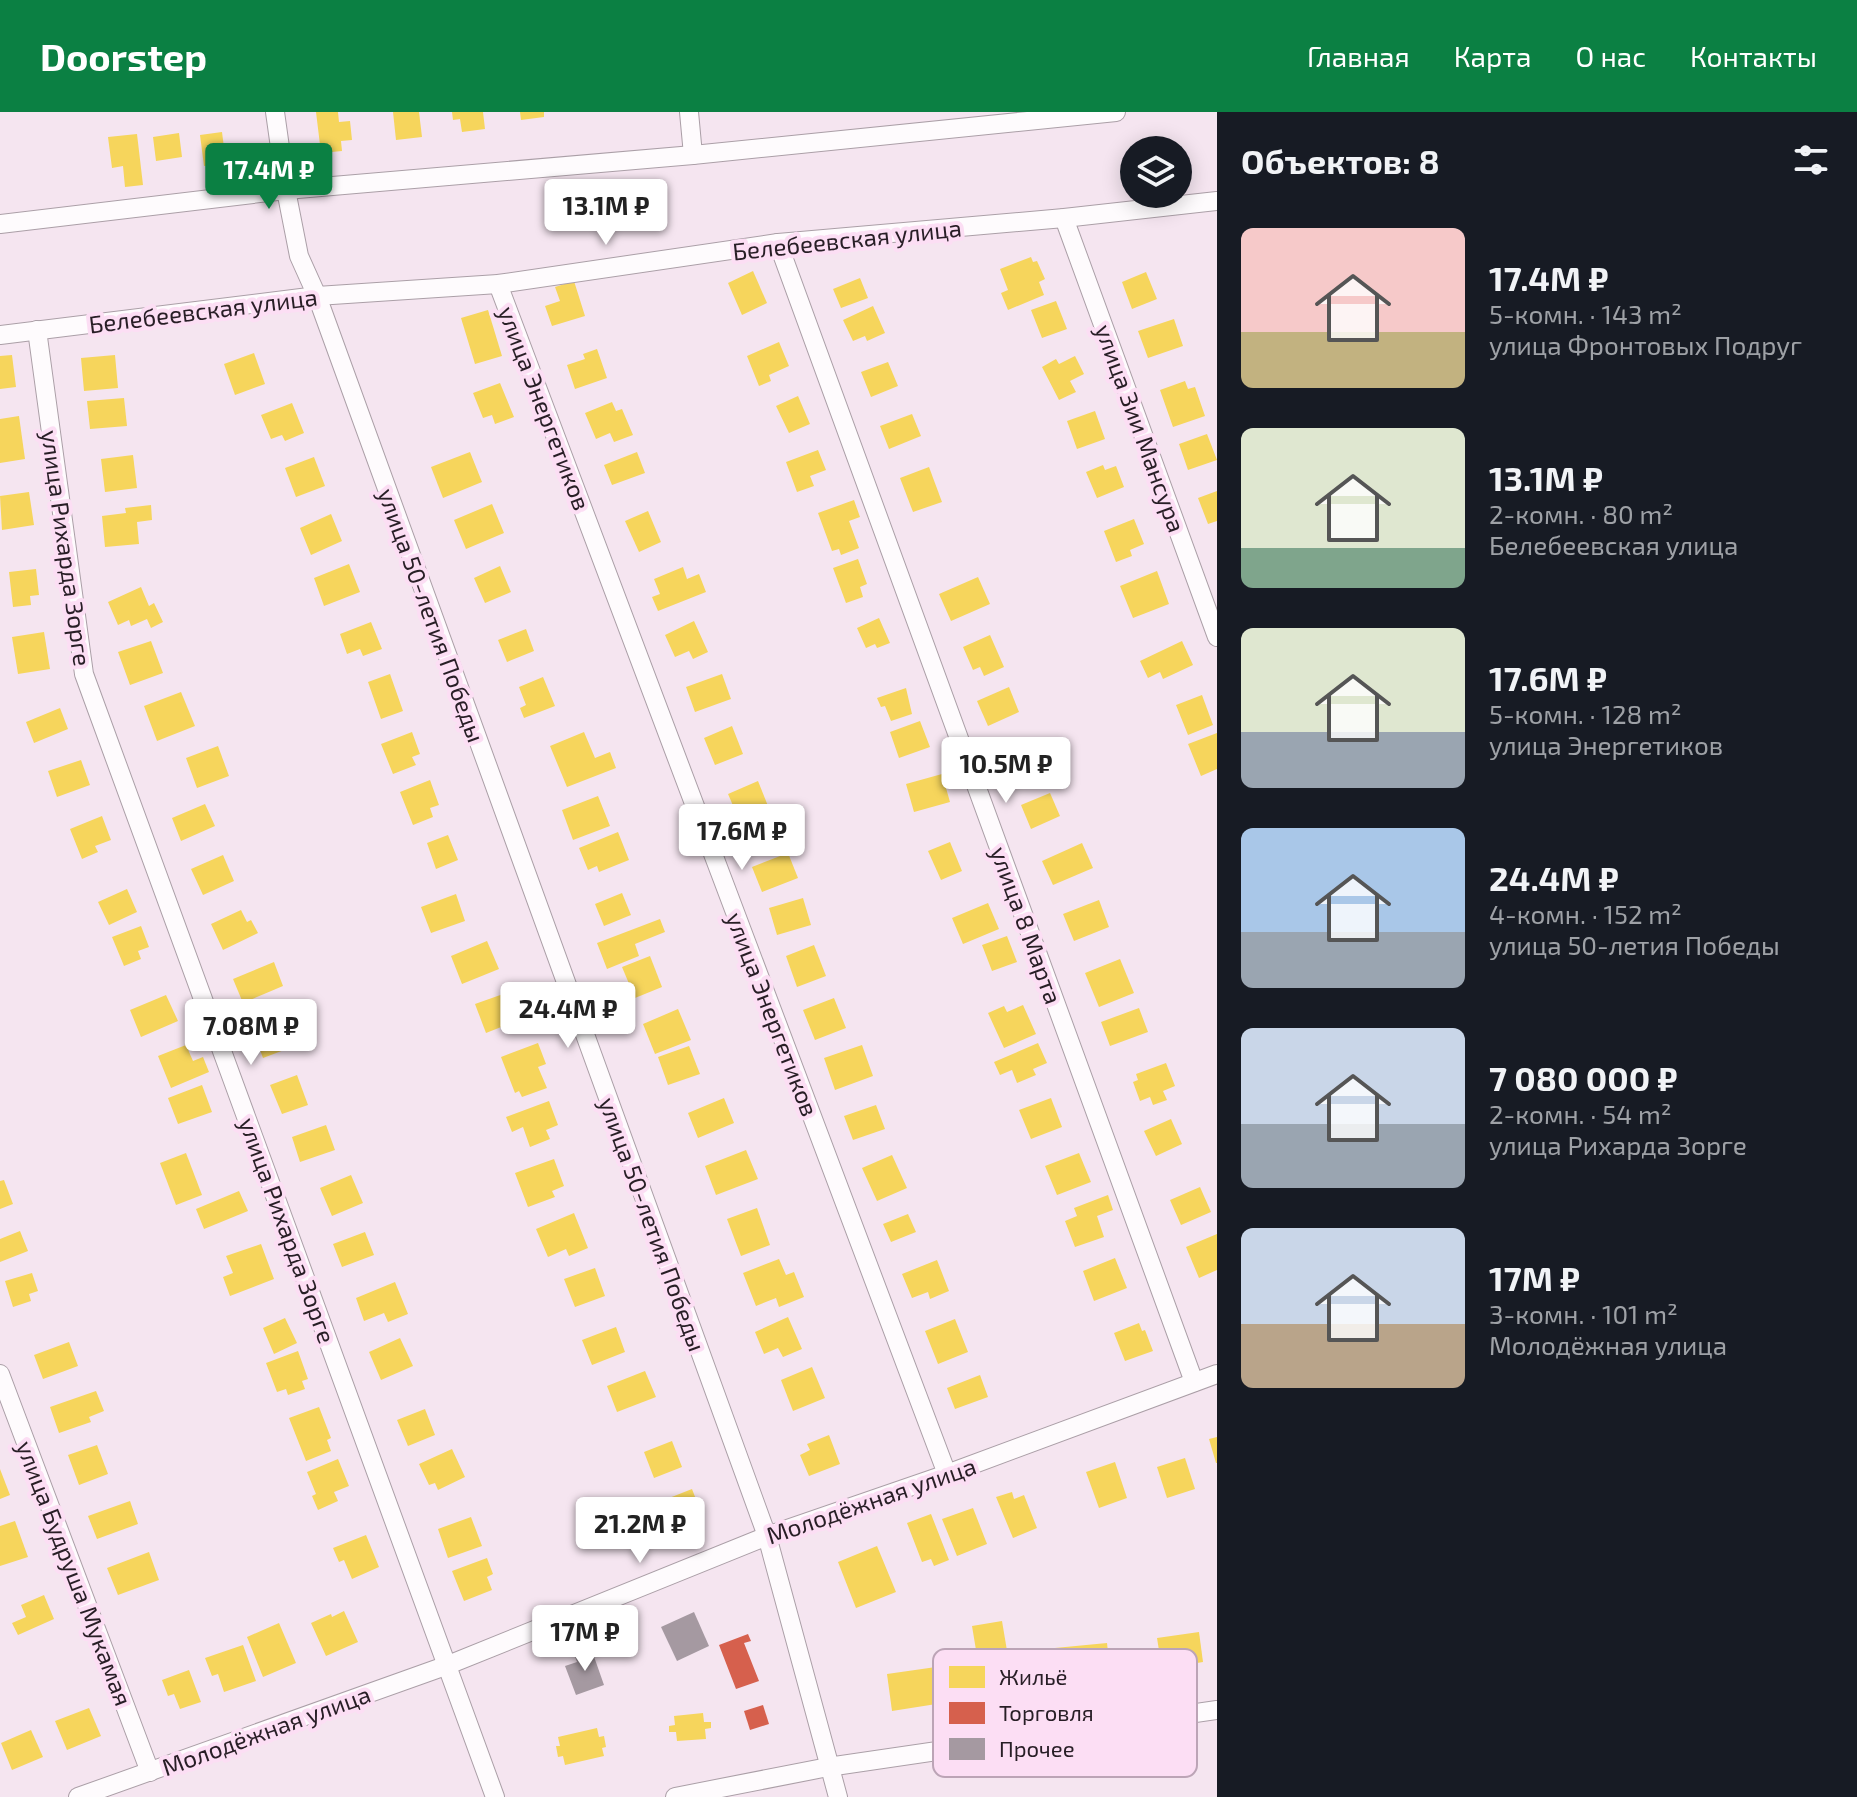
<!DOCTYPE html>
<html lang="ru">
<meta charset="utf-8">
<style>
body{margin:0;font-family:"Exo 2",sans-serif;background:#20242c;color:#f1f3f6;height:100vh;display:flex;flex-direction:column;font-size:30px;white-space:nowrap}
*{box-sizing:border-box;margin:0}
p{font-size:26px;color:#9ea1a6}
.icon{flex:none;width:44px;height:44px;fill:none;stroke:currentColor;stroke-width:2;stroke-linecap:round;stroke-linejoin:round}
.map{position:relative;flex:1;overflow:hidden}
.side{display:flex;flex-direction:column;background:#171b24;width:640px}
.side>*{flex:none}
.tools{position:absolute;left:1120px;top:24px;display:grid;gap:16px}
.tools a{display:grid;place-items:center;width:72px;height:72px;border-radius:50%;background:#171b24;box-shadow:0 4px 20px #0003;font-size:40px}
.price{position:absolute;translate:-50% -68px;padding:0 18px;border-radius:8px;background:#fff;color:#222;font-size:26px;line-height:52px;filter:drop-shadow(0 2px 4px #0008)}
.price::after{content:'';position:absolute;left:50%;top:48px;width:24px;height:18px;margin-left:-12px;background:inherit;clip-path:polygon(0 0,100% 0,50% 100%)}
.price.active{background:#0b8043;color:#fff}
ul{padding:0;list-style:none}
li{display:flex;align-items:center;gap:24px;height:200px;padding:0 24px}
li span{display:grid;place-items:center;flex:none;width:224px;height:160px;border-radius:12px;color:#555}
li>.icon{margin-inline-start:auto}
span .icon{width:96px;height:96px;fill:#fffc;stroke-width:1}
li b{font-size:34px}
h2{display:flex;justify-content:space-between;align-items:center;height:96px;padding:0 24px;font-size:34px}
header{display:flex;align-items:center;gap:48px;box-sizing:border-box;height:112px;padding:0 40px;background:#0b8043;color:#fff}
header strong{font-size:38px}
nav{display:flex;gap:44px;margin-inline-start:auto;font-size:28px}
main{display:flex;flex:1;min-height:0}
.map>svg:first-child{display:block}
</style>
<header>
<strong>Doorstep</strong>
<nav><a>Главная</a><a>Карта</a><a>О нас</a><a>Контакты</a></nav>
</header>
<main>
<div class="map">
<svg width="1217" height="1685" viewBox="0 0 1217 1685">
<rect width="100%" height="100%" fill="#f5e5f0"/>
<g fill="#f6d55c">
<polygon points="316,0 338,0 339,10 350,9 352,28 341,29 342,39 321,41"/>
<polygon points="393,0 419,0 422,25 396,28"/>
<polygon points="452,0 483,0 485,17 462,20 460,7 453,8"/>
<polygon points="520,0 544,0 544,5 521,8"/>
<polygon points="222,20 226,51 204,54 200,23"/>
<polygon points="179,21 182,45 156,49 153,25"/>
<polygon points="137,22 143,73 125,75 123,54 112,56 108,25"/>
<polygon points="1031,145 1033,150 1037,149 1045,167 1039,170 1044,183 1008,198 1001,181 1008,178 1000,157"/>
<polygon points="753,159 767,191 742,203 728,171"/>
<polygon points="1146,160 1157,187 1132,197 1122,170"/>
<polygon points="860,166 868,186 841,196 833,177"/>
<polygon points="574,169 585,204 552,214 545,194 560,189 555,175"/>
<polygon points="1056,189 1067,217 1042,226 1031,198"/>
<polygon points="873,194 885,221 867,229 865,224 853,229 843,208"/>
<polygon points="488,198 502,244 475,252 461,206"/>
<polygon points="1174,207 1183,234 1148,246 1138,219"/>
<polygon points="779,230 789,254 769,263 771,269 759,274 747,244"/>
<polygon points="597,237 607,266 575,277 567,253 585,247 583,242"/>
<polygon points="254,241 265,272 235,283 224,252"/>
<polygon points="12,243 16,275 0,277 0,244"/>
<polygon points="115,243 118,276 84,279 81,246"/>
<polygon points="1075,244 1084,262 1070,269 1076,280 1059,288 1042,255 1056,247 1059,252"/>
<polygon points="888,250 898,274 871,285 861,260"/>
<polygon points="1185,269 1188,277 1195,275 1205,304 1173,315 1160,278"/>
<polygon points="500,271 514,305 495,312 492,303 483,306 473,281"/>
<polygon points="798,284 810,312 789,321 776,294"/>
<polygon points="124,286 127,314 90,317 87,289"/>
<polygon points="612,290 616,299 622,297 633,323 614,330 610,321 596,327 585,301"/>
<polygon points="292,291 304,321 285,329 282,323 271,327 261,303"/>
<polygon points="1095,299 1105,327 1077,337 1067,309"/>
<polygon points="912,302 921,324 889,337 880,314"/>
<polygon points="19,304 25,347 0,351 0,307"/>
<polygon points="1207,322 1217,348 1188,358 1179,332"/>
<polygon points="818,338 826,358 810,364 814,374 797,380 786,350"/>
<polygon points="470,340 482,370 443,386 431,355"/>
<polygon points="637,340 645,361 612,373 604,353"/>
<polygon points="133,343 137,376 105,380 101,347"/>
<polygon points="314,345 325,374 296,385 285,356"/>
<polygon points="1103,353 1105,358 1116,354 1124,375 1097,386 1086,360"/>
<polygon points="929,355 942,390 913,400 900,366"/>
<polygon points="1217,379 1217,409 1208,412 1198,386"/>
<polygon points="29,380 34,413 2,418 0,384"/>
<polygon points="854,388 860,405 849,409 859,436 841,443 839,437 832,439 818,401"/>
<polygon points="492,392 504,421 466,437 454,408"/>
<polygon points="151,393 152,408 137,410 139,432 105,435 102,404 126,401 125,396"/>
<polygon points="648,399 661,430 639,440 625,409"/>
<polygon points="331,402 342,429 311,443 300,416"/>
<polygon points="1134,407 1144,432 1130,438 1132,444 1116,450 1104,419"/>
<polygon points="858,447 867,472 860,475 863,485 846,491 833,456"/>
<polygon points="349,452 360,480 324,494 314,466"/>
<polygon points="500,454 511,480 485,491 474,466"/>
<polygon points="683,455 687,467 699,462 706,480 658,499 652,485 660,482 654,467"/>
<polygon points="36,457 39,483 30,484 31,493 13,495 9,460"/>
<polygon points="1157,459 1169,492 1133,506 1120,474"/>
<polygon points="978,465 990,492 951,509 939,482"/>
<polygon points="141,475 149,494 154,491 163,510 151,516 147,507 131,514 129,508 118,513 108,490"/>
<polygon points="879,506 890,531 877,536 875,532 866,536 857,516"/>
<polygon points="694,509 708,540 693,547 689,539 675,545 665,523"/>
<polygon points="371,510 382,537 363,544 360,537 347,542 340,522"/>
<polygon points="526,517 534,539 507,550 498,528"/>
<polygon points="44,520 50,557 18,562 12,525"/>
<polygon points="990,523 1004,555 984,564 980,555 973,558 963,535"/>
<polygon points="151,529 163,561 130,573 118,540"/>
<polygon points="1182,529 1193,553 1163,567 1160,560 1148,566 1140,549"/>
<polygon points="390,562 403,599 381,607 368,570"/>
<polygon points="722,562 731,587 695,600 686,575"/>
<polygon points="543,565 555,594 524,606 520,596 526,593 519,575"/>
<polygon points="1009,575 1019,600 988,614 977,589"/>
<polygon points="906,576 912,602 891,609 885,594 881,595 877,586"/>
<polygon points="181,580 195,614 157,629 144,594"/>
<polygon points="1202,583 1213,613 1188,623 1176,593"/>
<polygon points="60,596 68,617 34,631 26,610"/>
<polygon points="920,609 930,635 899,646 890,620"/>
<polygon points="732,614 743,642 715,653 704,626"/>
<polygon points="412,620 420,642 412,645 416,653 393,662 381,632"/>
<polygon points="584,620 595,646 610,640 616,656 567,675 550,634"/>
<polygon points="1217,621 1217,657 1201,664 1188,632"/>
<polygon points="218,634 229,664 197,676 186,646"/>
<polygon points="81,648 90,673 57,685 48,659"/>
<polygon points="942,662 950,690 914,700 906,672"/>
<polygon points="430,668 439,693 430,696 433,705 413,713 400,680"/>
<polygon points="758,669 770,699 741,712 728,682"/>
<polygon points="1050,681 1060,704 1031,717 1021,693"/>
<polygon points="598,684 610,714 573,728 562,698"/>
<polygon points="205,692 215,714 181,729 172,706"/>
<polygon points="102,704 111,728 95,734 98,740 82,747 70,717"/>
<polygon points="618,720 629,748 599,760 597,754 588,758 579,736"/>
<polygon points="448,723 458,748 436,757 427,731"/>
<polygon points="950,730 962,759 941,768 928,739"/>
<polygon points="1082,731 1093,756 1053,773 1042,749"/>
<polygon points="788,741 798,766 762,780 752,755"/>
<polygon points="223,743 234,769 203,783 191,757"/>
<polygon points="127,777 137,800 109,813 98,790"/>
<polygon points="622,781 631,803 604,814 595,792"/>
<polygon points="456,782 465,809 431,821 421,795"/>
<polygon points="803,786 811,813 777,823 769,796"/>
<polygon points="1099,788 1109,815 1074,829 1063,802"/>
<polygon points="988,791 999,817 963,832 952,806"/>
<polygon points="241,798 247,810 251,808 258,821 223,838 211,812"/>
<polygon points="660,807 665,820 635,832 639,844 607,857 597,831"/>
<polygon points="141,814 149,835 138,839 141,847 124,854 112,825"/>
<polygon points="1007,824 1017,850 992,859 982,833"/>
<polygon points="487,829 499,857 462,872 451,844"/>
<polygon points="814,833 826,864 797,875 786,844"/>
<polygon points="650,844 662,875 635,886 622,855"/>
<polygon points="1120,847 1134,881 1099,895 1085,861"/>
<polygon points="274,850 283,874 243,891 233,867"/>
<polygon points="506,881 516,909 486,921 475,892"/>
<polygon points="166,883 178,909 141,925 130,898"/>
<polygon points="834,886 846,916 815,928 803,898"/>
<polygon points="1023,893 1036,922 1004,936 988,901 1004,894 1007,900"/>
<polygon points="1139,896 1148,920 1110,934 1101,910"/>
<polygon points="678,897 691,928 655,942 643,912"/>
<polygon points="289,905 300,932 263,946 253,919"/>
<polygon points="538,931 546,952 538,955 547,976 522,985 519,979 515,981 501,945"/>
<polygon points="1038,931 1047,951 1033,957 1036,963 1017,971 1012,958 1000,963 994,950"/>
<polygon points="186,933 193,949 203,945 209,960 171,976 158,944"/>
<polygon points="862,933 873,964 835,978 824,946"/>
<polygon points="689,934 700,962 668,973 658,945"/>
<polygon points="1166,951 1175,974 1163,979 1167,988 1153,993 1150,985 1140,989 1133,970 1138,968 1136,962"/>
<polygon points="297,963 308,993 282,1002 270,973"/>
<polygon points="202,973 212,1000 178,1012 168,986"/>
<polygon points="724,986 734,1011 698,1026 688,1001"/>
<polygon points="1051,986 1062,1015 1031,1027 1019,998"/>
<polygon points="549,989 558,1013 546,1018 550,1027 530,1035 523,1015 512,1020 506,1005"/>
<polygon points="876,993 885,1017 853,1028 844,1004"/>
<polygon points="1171,1007 1182,1032 1156,1044 1144,1019"/>
<polygon points="326,1013 335,1038 300,1050 292,1025"/>
<polygon points="746,1038 758,1067 716,1083 705,1054"/>
<polygon points="186,1041 202,1083 176,1093 160,1051"/>
<polygon points="1079,1041 1091,1070 1057,1083 1045,1054"/>
<polygon points="892,1043 907,1076 877,1089 862,1056"/>
<polygon points="554,1047 564,1074 552,1079 555,1085 528,1095 515,1061"/>
<polygon points="351,1063 363,1091 332,1104 320,1076"/>
<polygon points="4,1068 13,1092 0,1097 0,1069"/>
<polygon points="1200,1075 1211,1100 1181,1113 1170,1088"/>
<polygon points="239,1079 248,1099 204,1117 196,1097"/>
<polygon points="1108,1083 1113,1098 1097,1104 1104,1125 1075,1135 1065,1109 1077,1104 1074,1096"/>
<polygon points="757,1096 770,1133 741,1144 727,1107"/>
<polygon points="574,1101 588,1136 569,1144 566,1137 548,1145 536,1117"/>
<polygon points="908,1102 916,1120 891,1130 883,1112"/>
<polygon points="20,1119 28,1139 0,1150 0,1127"/>
<polygon points="365,1120 374,1143 342,1155 333,1132"/>
<polygon points="1217,1122 1217,1158 1199,1166 1186,1135"/>
<polygon points="261,1132 274,1167 230,1184 223,1165 233,1161 226,1144"/>
<polygon points="1115,1146 1127,1176 1094,1189 1083,1159"/>
<polygon points="779,1147 786,1163 794,1160 804,1185 779,1195 776,1186 756,1194 743,1161"/>
<polygon points="937,1148 949,1179 930,1187 928,1180 912,1186 902,1162"/>
<polygon points="595,1156 605,1184 575,1195 564,1167"/>
<polygon points="32,1161 38,1179 29,1182 31,1189 13,1195 5,1169"/>
<polygon points="395,1170 408,1202 388,1210 384,1201 364,1209 356,1186"/>
<polygon points="788,1205 802,1237 783,1245 778,1236 764,1242 755,1220"/>
<polygon points="285,1206 297,1231 274,1242 263,1216"/>
<polygon points="955,1207 968,1240 938,1252 925,1219"/>
<polygon points="1139,1211 1142,1219 1145,1218 1153,1239 1125,1249 1114,1221"/>
<polygon points="616,1215 625,1240 592,1253 582,1228"/>
<polygon points="400,1226 413,1254 381,1268 369,1240"/>
<polygon points="69,1230 78,1254 43,1267 34,1243"/>
<polygon points="298,1239 308,1267 302,1269 305,1277 288,1283 286,1277 277,1280 266,1251"/>
<polygon points="812,1255 825,1286 793,1299 781,1268"/>
<polygon points="645,1259 656,1285 617,1300 607,1274"/>
<polygon points="980,1263 988,1285 955,1297 947,1276"/>
<polygon points="96,1279 104,1299 89,1305 91,1310 59,1321 50,1295"/>
<polygon points="319,1295 331,1326 327,1328 331,1339 306,1349 289,1306"/>
<polygon points="425,1297 435,1323 408,1334 397,1308"/>
<polygon points="829,1323 840,1352 809,1364 800,1343 810,1338 807,1332"/>
<polygon points="1217,1325 1217,1351 1216,1351 1209,1327"/>
<polygon points="672,1329 682,1355 654,1366 644,1340"/>
<polygon points="97,1333 108,1362 79,1373 68,1343"/>
<polygon points="452,1337 465,1365 438,1378 435,1371 429,1373 419,1352"/>
<polygon points="1185,1346 1195,1377 1167,1386 1157,1355"/>
<polygon points="338,1347 349,1374 334,1380 338,1389 318,1398 312,1384 316,1382 307,1360"/>
<polygon points="1115,1350 1127,1386 1099,1396 1086,1360"/>
<polygon points="0,1357 10,1383 0,1387"/>
<polygon points="692,1377 702,1403 669,1415 659,1390"/>
<polygon points="1012,1380 1014,1387 1024,1383 1037,1416 1013,1426 996,1385"/>
<polygon points="130,1389 138,1412 97,1427 88,1404"/>
<polygon points="973,1396 987,1432 957,1444 942,1407"/>
<polygon points="931,1402 949,1448 934,1454 931,1447 922,1450 907,1411"/>
<polygon points="471,1405 482,1434 448,1446 438,1417"/>
<polygon points="15,1409 28,1445 0,1454 0,1414"/>
<polygon points="366,1423 379,1455 352,1467 344,1448 339,1450 333,1436"/>
<polygon points="877,1434 896,1480 856,1496 838,1450"/>
<polygon points="149,1440 159,1468 118,1483 107,1456"/>
<polygon points="487,1446 493,1462 487,1465 492,1478 464,1489 452,1459"/>
<polygon points="44,1483 54,1507 18,1523 12,1511 26,1505 21,1493"/>
<polygon points="344,1499 358,1530 326,1544 311,1511 331,1502 332,1505"/>
<polygon points="1002,1509 1016,1592 986,1598 972,1514"/>
<polygon points="279,1511 296,1551 263,1565 247,1525"/>
<polygon points="1199,1520 1203,1550 1162,1557 1157,1526"/>
<polygon points="1107,1531 1111,1566 1059,1571 1055,1536"/>
<polygon points="243,1533 256,1569 224,1580 218,1562 212,1564 205,1546"/>
<polygon points="943,1554 949,1590 892,1599 887,1562"/>
<polygon points="189,1558 201,1590 180,1597 174,1582 168,1584 162,1568"/>
<polygon points="89,1596 101,1624 67,1638 55,1609"/>
<polygon points="703,1601 704,1610 711,1610 711,1616 705,1617 706,1627 677,1629 676,1620 669,1620 669,1614 675,1613 674,1604"/>
<polygon points="597,1616 599,1625 604,1624 606,1635 602,1636 604,1644 565,1653 563,1644 558,1645 556,1634 560,1634 558,1625"/>
<polygon points="31,1618 43,1645 12,1658 1,1631"/>
</g>
<g fill="#d6604d">
<polygon points="748,1522 751,1529 744,1531 759,1569 736,1577 719,1533"/>
<polygon points="763,1593 769,1612 750,1618 744,1599"/>
</g>
<g fill="#a599a1">
<polygon points="694,1500 709,1534 677,1549 661,1515"/>
<polygon points="591,1536 604,1573 576,1583 565,1554 577,1550 574,1542"/>
</g>
<g fill="none" stroke-linecap="round" stroke-linejoin="round">
<defs>
<g id="street">
<polyline points="275,0 286,78 299,144 317,184 767,1424 838,1685"/>
<polyline points="689,0 693,43"/>
<polyline points="1064,106 1217,525"/>
<polyline points="0,112 286,78 693,43 1116,0"/>
<polyline points="778,131 1194,1270"/>
<polyline points="498,172 947,1362"/>
<polyline points="37,218 84,562 495,1685"/>
<polyline points="0,223 317,184 498,172 778,131 1064,106 1217,89"/>
<polyline points="0,1262 150,1660"/>
<polyline points="78,1685 448,1553 767,1424 947,1362 1217,1262"/>
<polyline points="675,1685 828,1655 1217,1598"/>
</g>
</defs>
<use href="#street" stroke="#ab9fa7" stroke-width="20"/>
<use href="#street" stroke="#fefbfd" stroke-width="18"/>
</g>
<g text-anchor="middle" dominant-baseline="central" stroke-width="8" stroke-linejoin="round" paint-order="stroke">
<g font-size="24" fill="#281e26" stroke="#fcdef4">
<text transform="translate(847 127) rotate(-6)">Белебеевская улица</text>
<text transform="translate(203 198) rotate(-7)">Белебеевская улица</text>
<text transform="translate(545 296) rotate(69)">улица Энергетиков</text>
<text transform="translate(1141 316) rotate(70)">улица Зии Мансура</text>
<text transform="translate(67 436) rotate(82)">улица Рихарда Зорге</text>
<text transform="translate(432 503) rotate(70)">улица 50-летия Победы</text>
<text transform="translate(1027 813) rotate(70)">улица 8 Марта</text>
<text transform="translate(773 902) rotate(69)">улица Энергетиков</text>
<text transform="translate(653 1112) rotate(70)">улица 50-летия Победы</text>
<text transform="translate(288 1118) rotate(70)">улица Рихарда Зорге</text>
<text transform="translate(871 1388) rotate(-19)">Молодёжная улица</text>
<text transform="translate(75 1461) rotate(69)">улица Будруша Мукамая</text>
<text transform="translate(266 1618) rotate(-20)">Молодёжная улица</text>
</g>
</g>
<rect x="933" y="1537" width="264" height="128" rx="12" fill="#fcdef4" stroke="#bca4b6" stroke-width="2"/>
<rect x="949" y="1554" width="36" height="22" fill="#f6d55c"/>
<rect x="949" y="1590" width="36" height="22" fill="#d6604d"/>
<rect x="949" y="1626" width="36" height="22" fill="#a599a1"/>
<g font-size="22" fill="#281e26">
<text x="999" y="1573">Жильё</text>
<text x="999" y="1609">Торговля</text>
<text x="999" y="1645">Прочее</text>
</g>
</svg>
<div class="tools">
<a><svg class="icon" aria-label="layers" viewBox="0 0 24 24"><path d="M12 4l9 5-9 5-9-5zM3 14l9 5 9-5"/></svg></a>
</div>
<b class="price active" style="left:269px;top:99px">17.4M ₽</b>
<b class="price" style="left:606px;top:135px">13.1M ₽</b>
<b class="price" style="left:1006px;top:693px">10.5M ₽</b>
<b class="price" style="left:742px;top:760px">17.6M ₽</b>
<b class="price" style="left:568px;top:938px">24.4M ₽</b>
<b class="price" style="left:251px;top:955px">7.08M ₽</b>
<b class="price" style="left:640px;top:1453px">21.2M ₽</b>
<b class="price" style="left:585px;top:1561px">17M ₽</b>
</div>
<section class="side">
<h2>Объектов: 8<svg class="icon" aria-label="filters" viewBox="0 0 24 24"><path d="M4 7h16M4 17h16"/><circle cx="9" cy="7" r="2"/><circle cx="15" cy="17" r="2"/></svg></h2>
<ul>
<li><span style="background:linear-gradient(#f6c9c9 65%,#c2b280 0)"><svg class="icon" aria-label="home" viewBox="0 0 24 24"><path d="M3 11l9-7 9 7M6 9v11h12V9"/></svg></span><div><b>17.4M ₽</b><p>5-комн. · 143 m²</p><p>улица Фронтовых Подруг</p></div></li>
<li><span style="background:linear-gradient(#dfe7d0 75%,#7fa58c 0)"><svg class="icon" aria-label="home" viewBox="0 0 24 24"><path d="M3 11l9-7 9 7M6 9v11h12V9"/></svg></span><div><b>13.1M ₽</b><p>2-комн. · 80 m²</p><p>Белебеевская улица</p></div></li>
<li><span style="background:linear-gradient(#dfe7d0 65%,#9aa5b1 0)"><svg class="icon" aria-label="home" viewBox="0 0 24 24"><path d="M3 11l9-7 9 7M6 9v11h12V9"/></svg></span><div><b>17.6M ₽</b><p>5-комн. · 128 m²</p><p>улица Энергетиков</p></div></li>
<li><span style="background:linear-gradient(#a9c7e8 65%,#9aa5b1 0)"><svg class="icon" aria-label="home" viewBox="0 0 24 24"><path d="M3 11l9-7 9 7M6 9v11h12V9"/></svg></span><div><b>24.4M ₽</b><p>4-комн. · 152 m²</p><p>улица 50-летия Победы</p></div></li>
<li><span style="background:linear-gradient(#c9d6e8 60%,#9aa5b1 0)"><svg class="icon" aria-label="home" viewBox="0 0 24 24"><path d="M3 11l9-7 9 7M6 9v11h12V9"/></svg></span><div><b>7 080 000 ₽</b><p>2-комн. · 54 m²</p><p>улица Рихарда Зорге</p></div></li>
<li><span style="background:linear-gradient(#c9d6e8 60%,#b9a48a 0)"><svg class="icon" aria-label="home" viewBox="0 0 24 24"><path d="M3 11l9-7 9 7M6 9v11h12V9"/></svg></span><div><b>17M ₽</b><p>3-комн. · 101 m²</p><p>Молодёжная улица</p></div></li>
</ul>
</section>
</main>
